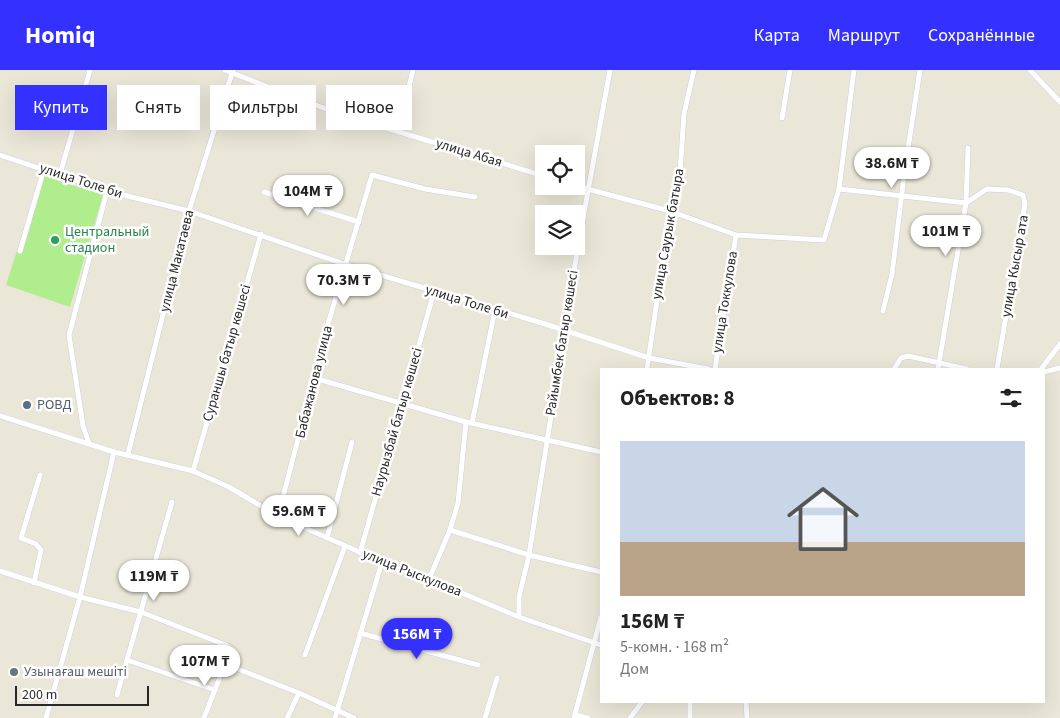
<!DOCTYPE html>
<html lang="ru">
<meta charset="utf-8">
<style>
body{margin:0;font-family:"Source Sans 3",sans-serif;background:#f6f6f6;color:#222;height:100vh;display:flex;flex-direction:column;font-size:19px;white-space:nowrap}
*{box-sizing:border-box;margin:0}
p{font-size:16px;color:#767676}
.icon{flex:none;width:28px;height:28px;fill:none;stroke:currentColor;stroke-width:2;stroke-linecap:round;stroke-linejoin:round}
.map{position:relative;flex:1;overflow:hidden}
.panel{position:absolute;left:600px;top:298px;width:445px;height:335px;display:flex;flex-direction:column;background:#fff;border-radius:0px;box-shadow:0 5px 20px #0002}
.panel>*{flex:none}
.banner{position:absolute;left:15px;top:15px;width:475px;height:45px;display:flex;gap:10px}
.buttons{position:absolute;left:535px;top:75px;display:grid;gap:10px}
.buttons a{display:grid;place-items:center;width:50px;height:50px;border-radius:0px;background:#fff;box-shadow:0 5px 20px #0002;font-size:25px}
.scale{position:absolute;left:15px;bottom:12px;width:134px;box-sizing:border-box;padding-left:5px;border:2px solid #282828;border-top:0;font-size:14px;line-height:18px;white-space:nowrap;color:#282828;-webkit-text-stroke:4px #fff;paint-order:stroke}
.price{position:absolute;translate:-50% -42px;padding:0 11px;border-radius:18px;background:#fff;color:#222;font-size:16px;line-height:32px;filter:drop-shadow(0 1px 2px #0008)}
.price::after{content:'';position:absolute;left:50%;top:30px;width:15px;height:11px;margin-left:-8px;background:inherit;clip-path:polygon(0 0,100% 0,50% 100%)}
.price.current{background:#3431ff;color:#fff}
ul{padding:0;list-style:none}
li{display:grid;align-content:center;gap:10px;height:265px;padding:0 20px}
li span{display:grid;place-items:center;height:155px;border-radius:0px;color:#555}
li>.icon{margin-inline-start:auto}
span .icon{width:90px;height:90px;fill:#fffc;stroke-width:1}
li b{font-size:21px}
h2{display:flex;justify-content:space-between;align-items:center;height:60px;padding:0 20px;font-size:21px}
.tag{padding:0 18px;border-radius:0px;background:#fff;box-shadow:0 5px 20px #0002;font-size:18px;line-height:45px}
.tag.current{background:#3431ff;color:#fff}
header{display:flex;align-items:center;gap:30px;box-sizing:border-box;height:70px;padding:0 25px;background:#3431ff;color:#fff}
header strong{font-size:24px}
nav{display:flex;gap:28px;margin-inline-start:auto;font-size:18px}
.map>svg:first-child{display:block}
</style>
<header>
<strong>Homiq</strong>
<nav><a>Карта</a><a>Маршрут</a><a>Сохранённые</a></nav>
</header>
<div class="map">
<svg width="1060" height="648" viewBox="0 0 1060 648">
<rect width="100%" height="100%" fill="#ebe7d8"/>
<polygon fill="#b0ed8c" points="41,105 103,125 70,237 6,215"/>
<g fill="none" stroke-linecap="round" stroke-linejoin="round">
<defs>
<g id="street">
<polyline points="225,0 301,30 350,47 544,106"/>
<polyline points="1030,0 1060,32"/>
<polyline points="782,48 790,0"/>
<polyline points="398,61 413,0"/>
<polyline points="0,85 107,121 189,141 347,195 545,254 649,288 708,299"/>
<polyline points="60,104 90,0"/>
<polyline points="576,116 670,141 736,165 824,170 839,119 966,133 987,119 1008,120 1023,125 1025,134 997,299"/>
<polyline points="839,119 854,0"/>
<polyline points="264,122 359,152"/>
<polyline points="20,181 44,99"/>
<polyline points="883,241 892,204 905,98 920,0"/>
<polyline points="647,299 670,141 679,118 684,44 694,0"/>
<polyline points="715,299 736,165"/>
<polyline points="894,299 901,288 908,286 967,299"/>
<polyline points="938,299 966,133 968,78"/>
<polyline points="1041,299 1060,274"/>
<polyline points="1044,302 1060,298"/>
<polyline points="314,308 466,352 601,382"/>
<polyline points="0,346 114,382 193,401 229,417 278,446 382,492 429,509 519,547 601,575"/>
<polyline points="472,353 495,240"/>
<polyline points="89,373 83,356 69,265 107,121"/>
<polyline points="128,384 189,141 233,0"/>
<polyline points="193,401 261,164"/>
<polyline points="278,446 328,254 372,105 425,119 475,127"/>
<polyline points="450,460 529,485 601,502"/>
<polyline points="327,468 352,372"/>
<polyline points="360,483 434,222"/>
<polyline points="0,501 80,527 141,542 228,576 225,594 299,623 354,648"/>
<polyline points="429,509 450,460 458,433 466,352"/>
<polyline points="34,513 41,480 36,474 21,468 40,405"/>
<polyline points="519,547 519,527 529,485 578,176 610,0"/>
<polyline points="360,563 478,595"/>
<polyline points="305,585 345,476"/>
<polyline points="127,590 215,620"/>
<polyline points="117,625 172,432"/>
<polyline points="690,631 690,648"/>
<polyline points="746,631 747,648"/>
<polyline points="575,645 588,648"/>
<polyline points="46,648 80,527 114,382"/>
<polyline points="204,648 225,594"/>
<polyline points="287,648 299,623"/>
<polyline points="335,648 382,492"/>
<polyline points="485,648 497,608"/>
<polyline points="574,648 601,547"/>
<polyline points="630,648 642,632"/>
</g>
</defs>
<use href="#street" stroke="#cecde2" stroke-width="6"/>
<use href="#street" stroke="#fff" stroke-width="5"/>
</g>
<circle fill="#2e9e5b" stroke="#fff" stroke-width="2" cx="55" cy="170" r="5"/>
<circle fill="#5c6f8a" stroke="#fff" stroke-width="2" cx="27" cy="335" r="5"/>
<circle fill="#6b7280" stroke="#fff" stroke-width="2" cx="14" cy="602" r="5"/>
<g text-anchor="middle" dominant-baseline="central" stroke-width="5" stroke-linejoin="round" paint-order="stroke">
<g font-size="14" fill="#282828" stroke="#fff">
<text transform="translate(469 83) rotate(17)">улица Абая</text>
<text transform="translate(81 111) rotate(18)">улица Толе би</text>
<text transform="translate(668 164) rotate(-80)">улица Саурык батыра</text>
<text transform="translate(177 191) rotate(-76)">улица Макатаева</text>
<text transform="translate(1015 196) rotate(-80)">улица Кысыр ата</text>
<text transform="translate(467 232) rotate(17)">улица Толе би</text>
<text transform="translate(725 232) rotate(-81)">улица Токкулова</text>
<text transform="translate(562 273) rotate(-81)">Райымбек батыр көшесі</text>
<text transform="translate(227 283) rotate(-74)">Сураншы батыр көшесі</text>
<text transform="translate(314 312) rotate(-76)">Бабажанова улица</text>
<text transform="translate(397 352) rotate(-74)">Наурызбай батыр көшесі</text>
<text transform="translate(412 503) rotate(22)">улица Рыскулова</text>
</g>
<g font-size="14" fill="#27864d" stroke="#fff" text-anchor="start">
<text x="65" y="162">Центральный<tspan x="65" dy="16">стадион</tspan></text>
</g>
<g font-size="14" fill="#4e5e75" stroke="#fff" text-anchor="start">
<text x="37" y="335">РОВД</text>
</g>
<g font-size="14" fill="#5b616d" stroke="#fff" text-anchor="start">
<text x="24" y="602">Узынағаш мешіті</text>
</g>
</g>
</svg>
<div class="buttons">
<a><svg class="icon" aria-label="locate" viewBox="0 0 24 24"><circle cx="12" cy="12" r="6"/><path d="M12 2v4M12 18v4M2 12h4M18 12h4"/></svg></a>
<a><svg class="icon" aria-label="layers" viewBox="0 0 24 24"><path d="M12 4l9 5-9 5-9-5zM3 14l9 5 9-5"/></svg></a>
</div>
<div class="scale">200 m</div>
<b class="price" style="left:892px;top:119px">38.6M ₸</b>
<b class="price" style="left:308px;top:147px">104M ₸</b>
<b class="price" style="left:946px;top:187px">101M ₸</b>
<b class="price" style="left:344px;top:236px">70.3M ₸</b>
<b class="price" style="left:299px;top:467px">59.6M ₸</b>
<b class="price" style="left:154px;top:532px">119M ₸</b>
<b class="price current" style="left:417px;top:590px">156M ₸</b>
<b class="price" style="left:205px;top:617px">107M ₸</b>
<div class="banner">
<a class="tag current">Купить</a>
<a class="tag">Снять</a>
<a class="tag">Фильтры</a>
<a class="tag">Новое</a>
</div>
<section class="panel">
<h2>Объектов: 8<svg class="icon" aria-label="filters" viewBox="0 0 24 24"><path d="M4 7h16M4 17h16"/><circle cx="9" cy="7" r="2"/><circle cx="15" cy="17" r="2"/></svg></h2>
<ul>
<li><span style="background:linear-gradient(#c9d6e8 65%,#b9a48a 0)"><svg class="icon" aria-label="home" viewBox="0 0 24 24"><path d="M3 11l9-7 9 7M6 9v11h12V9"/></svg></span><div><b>156M ₸</b><p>5-комн. · 168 m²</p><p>Дом</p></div></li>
</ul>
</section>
</div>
